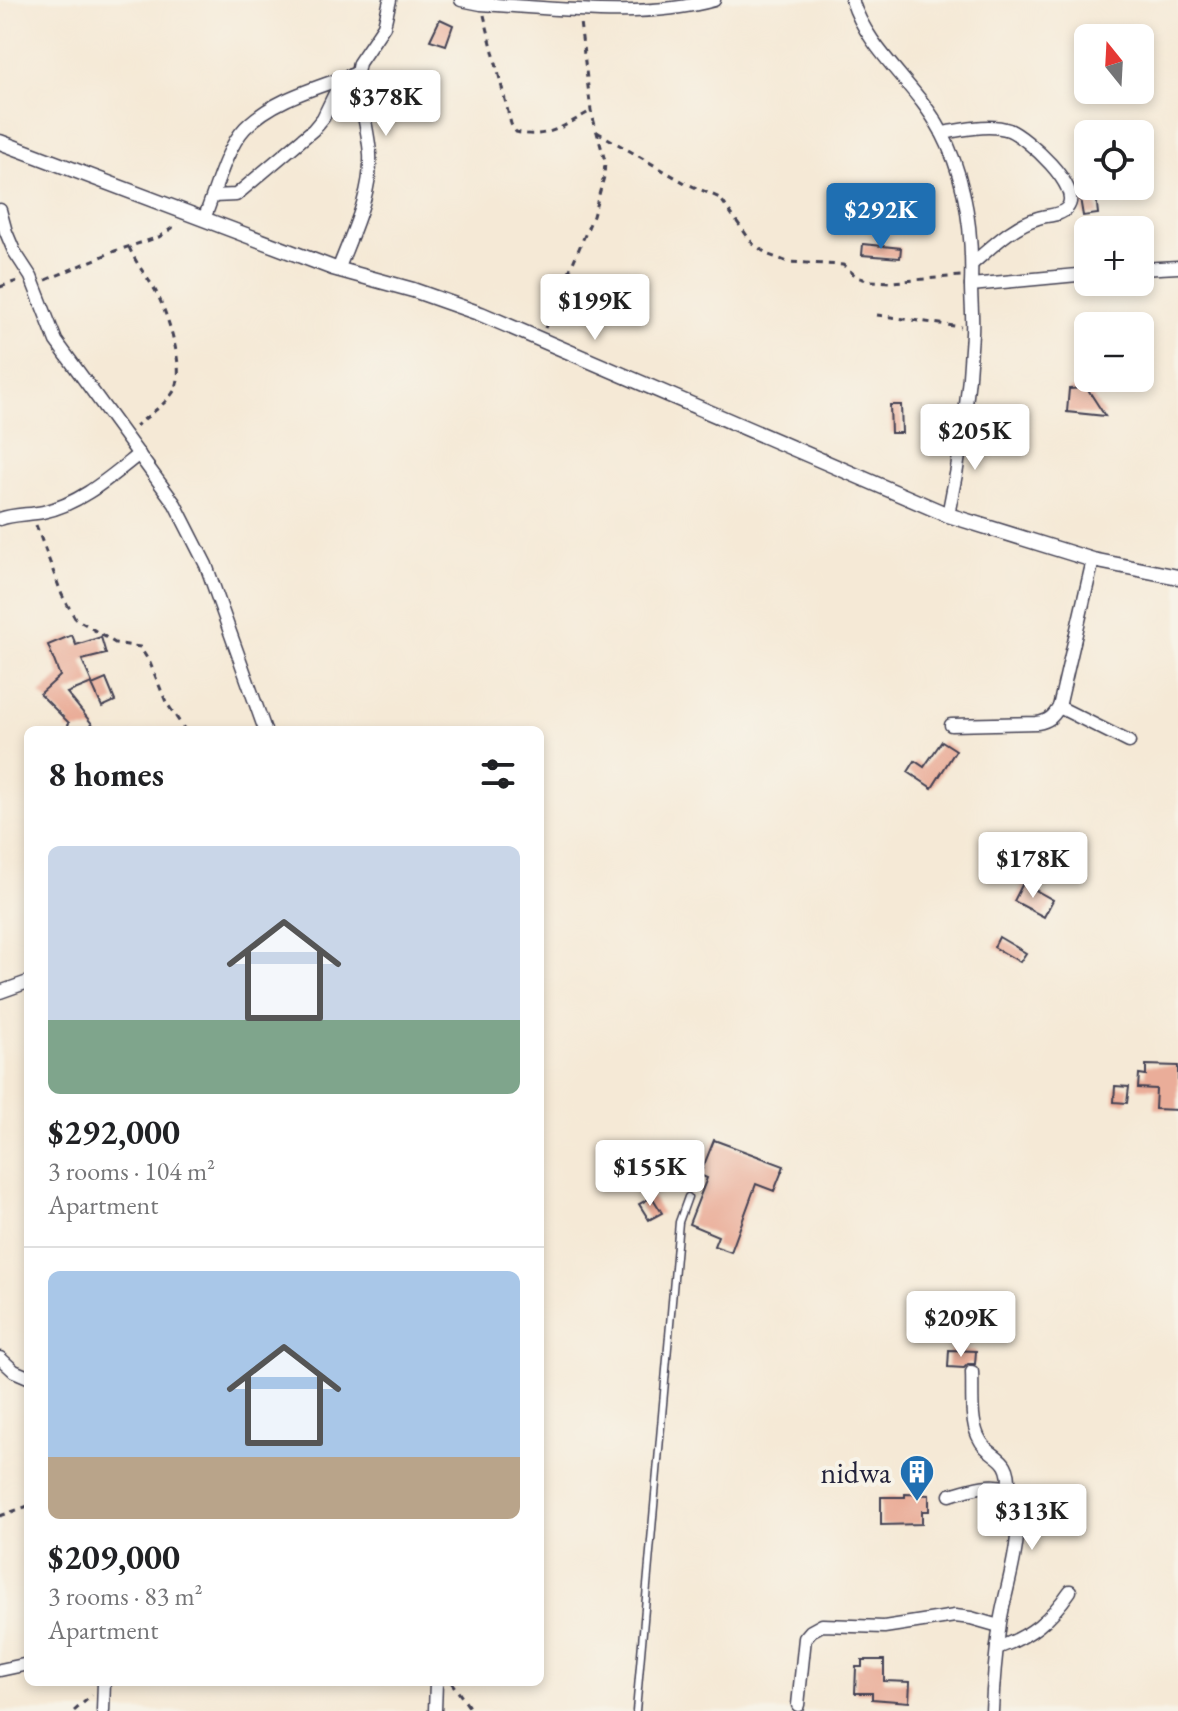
<!DOCTYPE html>
<meta charset="utf-8">
<style>
body{margin:0;font-family:"EB Garamond",serif;background:#f2f2f2;color:#202124;height:100vh;display:flex;flex-direction:column;font-size:30px;white-space:nowrap}
*{box-sizing:border-box;margin:0}
p{font-size:26px;color:#757577}
.icon{flex:none;width:44px;height:44px;fill:none;stroke:currentColor;stroke-width:2;stroke-linecap:round;stroke-linejoin:round}
.map{position:relative;flex:1;overflow:hidden}
.sheet{position:absolute;left:24px;top:726px;width:520px;height:960px;display:flex;flex-direction:column;background:#fff;border-radius:12px;box-shadow:0 4px 12px #0003}
.sheet>*{flex:none}
.needle{width:52px;rotate:342deg}
.controls{position:absolute;left:1074px;top:24px;display:grid;gap:16px}
.controls a{display:grid;place-items:center;width:80px;height:80px;border-radius:12px;background:#fff;box-shadow:0 4px 12px #0003;font-size:40px}
.price{position:absolute;translate:-50% -68px;padding:0 18px;border-radius:8px;background:#fff;color:#222;font-size:26px;line-height:52px;filter:drop-shadow(0 2px 4px #0008)}
.price::after{content:'';position:absolute;left:50%;top:48px;width:24px;height:18px;margin-left:-12px;background:inherit;clip-path:polygon(0 0,100% 0,50% 100%)}
.price.selected{background:#1f6fb2;color:#fff}
ul{padding:0;list-style:none}
li{display:grid;align-content:center;gap:16px;height:424px;padding:0 24px}
li+li{border-top:2px solid #e0e0e0}
li span{display:grid;place-items:center;height:248px;border-radius:12px;color:#555}
li>.icon{margin-inline-start:auto}
span .icon{width:144px;height:144px;fill:#fffc;stroke-width:1}
li b{font-size:34px}
h2{display:flex;justify-content:space-between;align-items:center;height:96px;padding:0 24px;font-size:34px}
.map>svg:first-child{display:block}
</style>
<div class="map">
<svg width="1178" height="1711" viewBox="0 0 1178 1711">
<rect width="100%" height="100%" fill="#f7f3e8"/>
<filter id="ink" filterUnits="userSpaceOnUse"><feTurbulence type="fractalNoise" baseFrequency=".0125" numOctaves="2"/><feDisplacementMap in="SourceGraphic" scale="16" xChannelSelector="R" yChannelSelector="G"/><feConvolveMatrix kernelMatrix="1 2 1 2 8 2 1 2 1" color-interpolation-filters="sRGB"/></filter>
<filter id="wash" filterUnits="userSpaceOnUse"><feTurbulence type="fractalNoise" baseFrequency=".006" numOctaves="4" result="noise"/><feDisplacementMap in="SourceGraphic" scale="32" xChannelSelector="R" yChannelSelector="G"/><feGaussianBlur stdDeviation="1.8" result="paint"/><feColorMatrix in="noise" values="0 0 0 0 0 0 0 0 0 0 0 0 0 0 0 0 0 1.4 0 .05"/><feComposite in="paint" operator="in"/></filter>
<g filter="url(#wash)">
<rect width="100%" height="100%" fill="#f5e9d6"/>
<g id="blocks">
<g fill="#eaad99">
<polygon points="440,19 453,25 446,45 430,40"/>
<polygon points="1078,186 1095,186 1098,214 1083,216"/>
<polygon points="863,244 901,248 900,258 862,255"/>
<polygon points="1087,388 1105,416 1067,412 1069,389"/>
<polygon points="890,405 901,405 902,433 891,433"/>
<polygon points="72,635 76,645 101,637 106,654 82,660 92,683 67,693 97,730 66,730 69,723 40,694 60,676 48,645"/>
<polygon points="106,679 115,701 102,707 92,685"/>
<polygon points="942,741 956,750 932,788 908,772 915,761 924,767"/>
<polygon points="1023,883 1053,900 1044,917 1014,901"/>
<polygon points="999,937 1026,953 1020,962 994,947"/>
<polygon points="1146,1065 1178,1066 1178,1110 1155,1109 1156,1089 1138,1088 1139,1074 1146,1075"/>
<polygon points="1115,1086 1129,1087 1127,1103 1114,1102"/>
<polygon points="714,1140 784,1166 774,1191 756,1184 731,1252 714,1246 718,1236 689,1224 707,1178 700,1175"/>
<polygon points="652,1197 662,1213 649,1220 639,1204"/>
<polygon points="949,1350 976,1351 975,1364 968,1364 964,1368 948,1367"/>
<polygon points="905,1494 929,1495 929,1511 922,1511 922,1524 881,1525 881,1497 905,1497"/>
<polygon points="862,1660 884,1660 884,1681 910,1682 909,1702 872,1699 872,1693 855,1693 856,1667 862,1667"/>
</g>
</g>
</g>
<g filter="url(#ink)">
<use href="#blocks" fill-opacity="0" stroke="#424052" stroke-width="2"/>
<g fill="none" stroke-linecap="round" stroke-linejoin="round">
<defs>
<polyline id="service" points="636,1711 679,1222 688,1197"/>
<g id="minor">
<path d="M 461,0 L 481,4 C 555,8 643,20 714,0"/>
<path d="M 852,0 C 868,51 916,84 941,131 C 966,179 973,231 971,285 C 971,301 973,317 972,334 C 969,395 961,455 948,515"/>
<path d="M 942,133 C 962,130 989,123 1009,130 C 1026,137 1084,188 1067,208 C 1060,216 1047,215 1038,218 C 1012,226 993,246 973,263"/>
<polyline points="213,196 236,195 313,130 323,118 342,79"/>
<polyline points="0,210 6,232 14,251 31,277 56,341 175,504 206,565 265,730"/>
<path d="M 204,219 C 215,192 226,148 245,128 C 274,98 320,87 357,73"/>
<polyline points="1140,269 1178,267"/>
<path d="M 338,270 C 352,233 372,194 370,154 C 368,127 359,100 357,73 L 359,63 L 384,26 L 390,0"/>
<polyline points="971,285 1088,274"/>
<path d="M 0,519 C 14,514 29,515 43,512 C 80,504 110,477 139,454"/>
<polyline points="1059,707 1129,742"/>
<path d="M 951,725 L 1037,723 C 1049,721 1053,717 1059,707 L 1093,560"/>
<polyline points="0,992 28,982"/>
<polyline points="0,1358 14,1371 28,1377"/>
<path d="M 972,1372 C 973,1392 970,1418 978,1436 C 989,1461 1011,1452 1009,1488"/>
<path d="M 950,1495 C 970,1489 989,1482 1009,1488 C 1030,1527 1006,1582 1000,1623 C 996,1652 993,1682 992,1711"/>
<path d="M 997,1648 C 1031,1636 1050,1620 1070,1591"/>
<polyline points="0,1670 28,1664"/>
<polyline points="798,1705 805,1638 811,1631 822,1625 884,1627 955,1616 971,1618 999,1626"/>
<polyline points="103,1711 104,1682"/>
<polyline points="435,1711 436,1682"/>
</g>
<polyline id="tertiary" points="0,142 333,268 413,290 481,314 948,515 1093,560 1178,577"/>
</defs>
<use href="#service" stroke="#424052" stroke-width="9"/>
<use href="#minor" stroke="#424052" stroke-width="15"/>
<use href="#tertiary" stroke="#424052" stroke-width="17"/>
<g stroke="#424052" stroke-width="3" stroke-dasharray="6 6" stroke-linecap="butt">
<path d="M 484,15 L 511,124 L 516,132 C 547,140 565,125 591,111"/>
<polyline points="597,132 685,183 720,198 753,244 769,255 788,262 843,265 857,277 870,281 891,282 961,276"/>
<path d="M 129,247 C 136,264 146,275 155,290 C 166,309 185,366 176,387 C 170,402 148,415 136,426"/>
<polyline points="46,280 115,251 159,237 178,224"/>
<polyline points="0,287 20,280"/>
<polyline points="877,315 961,327"/>
<polyline points="545,328 593,216 604,177 605,161 591,111 580,22"/>
<polyline points="36,525 62,595 75,618 115,643 140,647 150,663 166,702 185,730"/>
<polyline points="0,1516 28,1506"/>
<polyline points="451,1682 472,1711"/>
<polyline points="74,1711 92,1695"/>
</g>
<use href="#service" stroke="#fff" stroke-width="6"/>
<use href="#minor" stroke="#fff" stroke-width="12"/>
<use href="#tertiary" stroke="#fff" stroke-width="14"/>
</g>
</g>
<defs>
<symbol id="building-pin" viewBox="-11 -11 22 30"><path d="M0 17L-7.5 6A9.5 9.5 0 1 1 7.5 6Z" fill="#1f6fb2" stroke="#f7f3e8"/><path d="M-4-6H4V6H1V3H-1V6H-4ZM-2.5-4.3h1.7v1.8h-1.7ZM.8-4.3h1.7v1.8H.8ZM-2.5-1h1.7V.8h-1.7ZM.8-1h1.7V.8H.8Z" fill="#fff"/></symbol>
</defs>
<g fill-rule="evenodd">
<use href="#building-pin" x="897" y="1452" width="40" height="54"/>
</g>
<g text-anchor="middle" dominant-baseline="central" stroke-width="8" stroke-linejoin="round" paint-order="stroke">
<g font-size="30" fill="#22223b" stroke="#f7f3e8" text-anchor="end">
<text x="891" y="1472">nidwa</text>
</g>
</g>
</svg>
<div class="controls">
<a><svg class="needle" viewBox="-14 -14 28 28"><path d="M0-13l5 13h-10z" fill="#e53935"/><path d="M0 13l5-13h-10z" fill="#757577"/></svg></a>
<a><svg class="icon" aria-label="locate" viewBox="0 0 24 24"><circle cx="12" cy="12" r="6"/><path d="M12 2v4M12 18v4M2 12h4M18 12h4"/></svg></a>
<a>+</a>
<a>−</a>
</div>
<b class="price" style="left:386px;top:138px">$378K</b>
<b class="price selected" style="left:881px;top:251px">$292K</b>
<b class="price" style="left:595px;top:342px">$199K</b>
<b class="price" style="left:975px;top:472px">$205K</b>
<b class="price" style="left:1033px;top:900px">$178K</b>
<b class="price" style="left:650px;top:1208px">$155K</b>
<b class="price" style="left:961px;top:1359px">$209K</b>
<b class="price" style="left:1032px;top:1552px">$313K</b>
<section class="sheet">
<h2>8 homes<svg class="icon" aria-label="filters" viewBox="0 0 24 24"><path d="M4 7h16M4 17h16"/><circle cx="9" cy="7" r="2"/><circle cx="15" cy="17" r="2"/></svg></h2>
<ul>
<li><span style="background:linear-gradient(#c9d6e8 70%,#7fa58c 0)"><svg class="icon" aria-label="home" viewBox="0 0 24 24"><path d="M3 11l9-7 9 7M6 9v11h12V9"/></svg></span><div><b>$292,000</b><p>3 rooms · 104 m²</p><p>Apartment</p></div></li>
<li><span style="background:linear-gradient(#a9c7e8 75%,#b9a48a 0)"><svg class="icon" aria-label="home" viewBox="0 0 24 24"><path d="M3 11l9-7 9 7M6 9v11h12V9"/></svg></span><div><b>$209,000</b><p>3 rooms · 83 m²</p><p>Apartment</p></div></li>
</ul>
</section>
</div>
